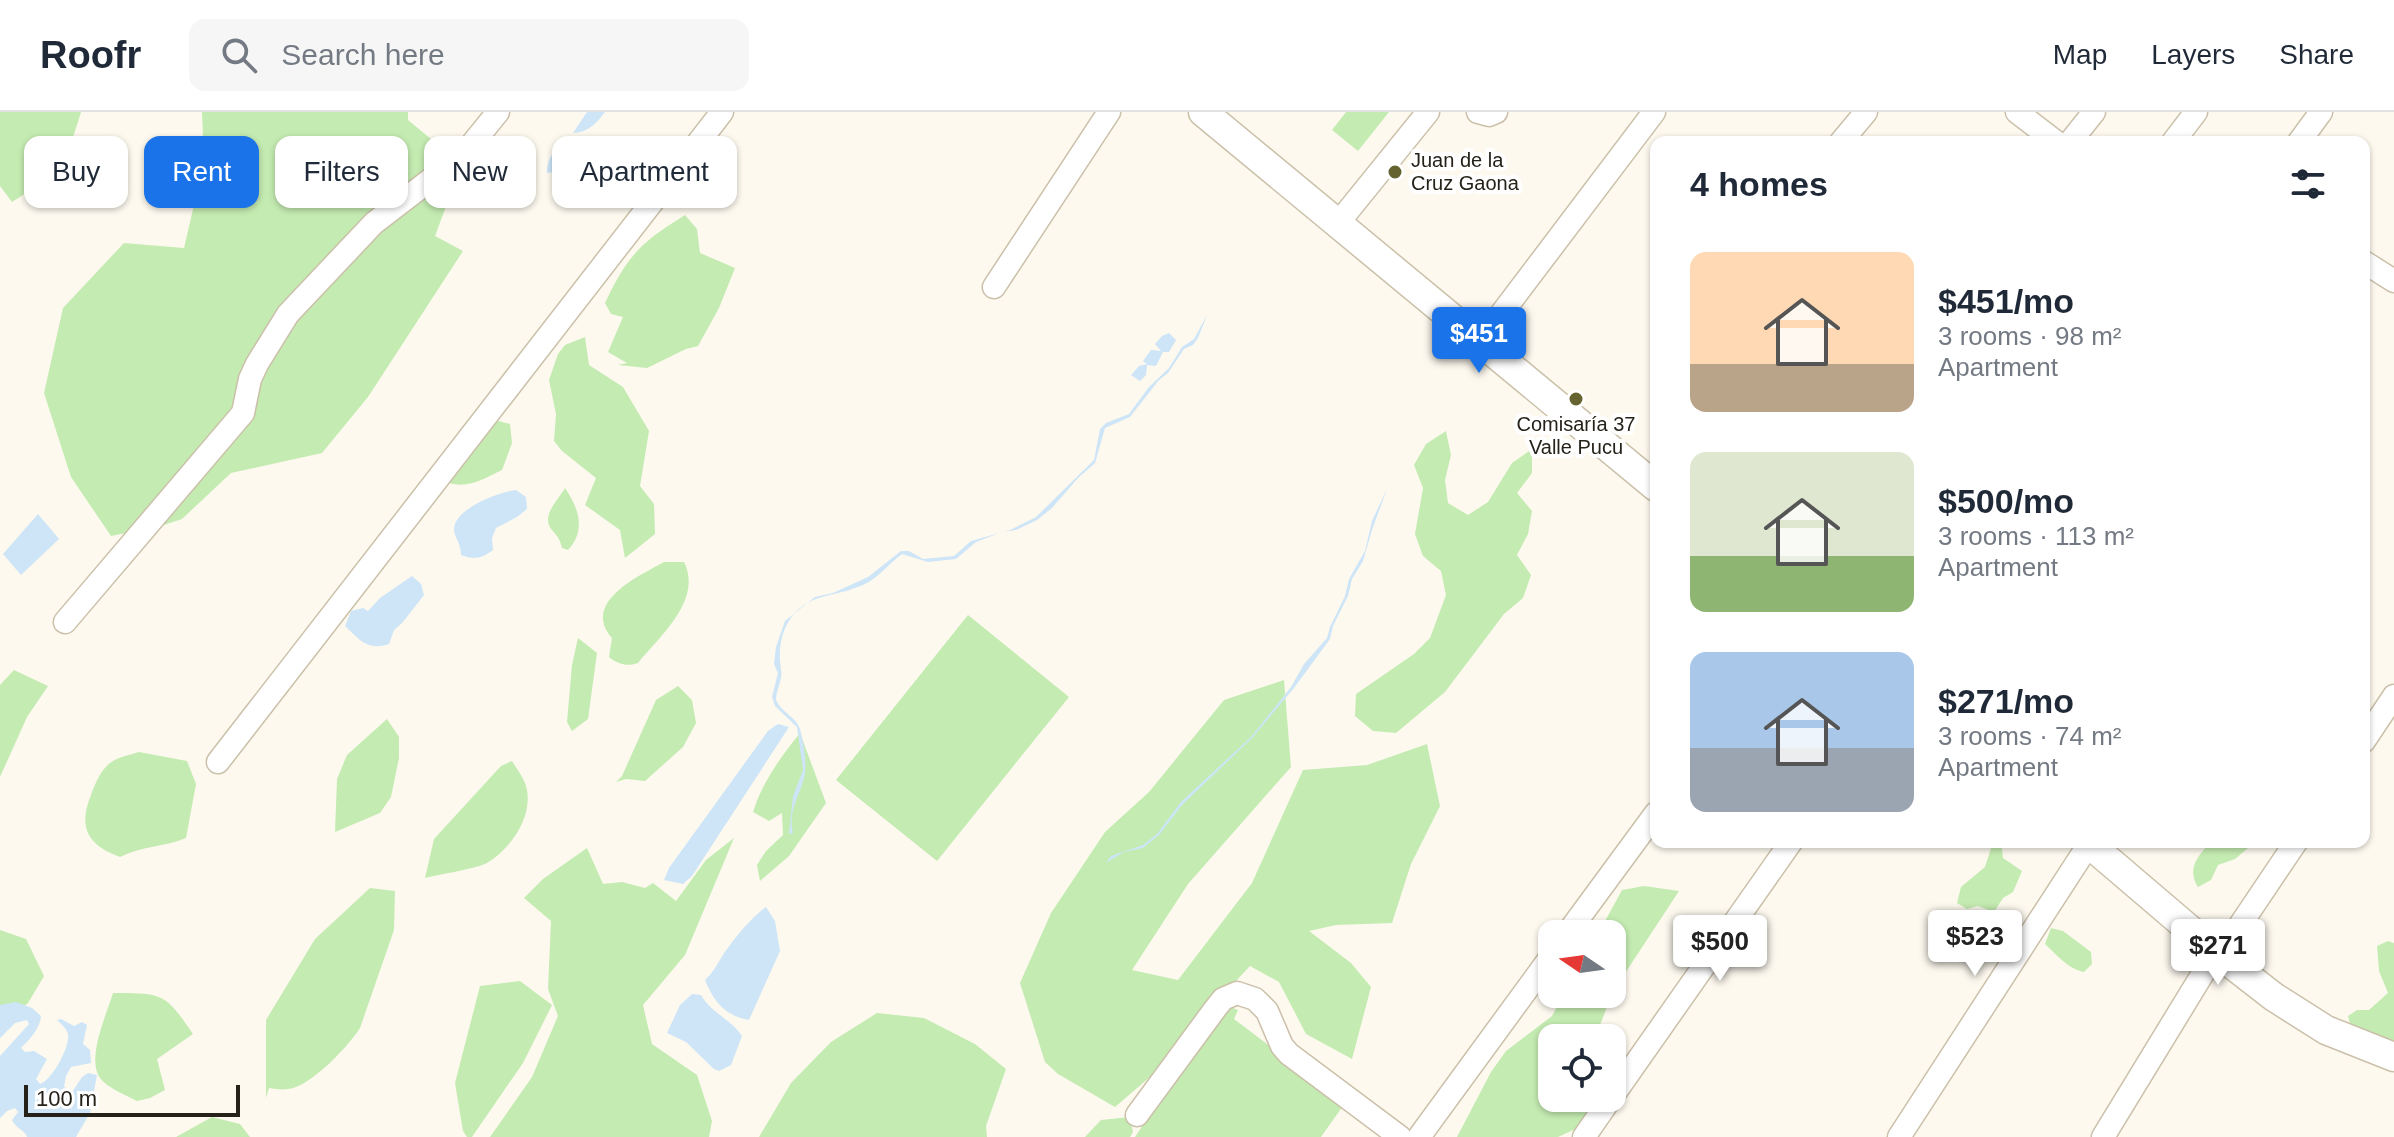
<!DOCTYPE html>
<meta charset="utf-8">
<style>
body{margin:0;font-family:Arial,sans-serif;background:#f6f6f7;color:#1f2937;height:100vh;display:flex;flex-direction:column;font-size:30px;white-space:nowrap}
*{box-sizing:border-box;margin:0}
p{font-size:26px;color:#747a83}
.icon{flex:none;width:44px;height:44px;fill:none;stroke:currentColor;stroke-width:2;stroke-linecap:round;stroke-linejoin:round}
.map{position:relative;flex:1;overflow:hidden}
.panel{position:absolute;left:1650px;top:24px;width:720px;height:712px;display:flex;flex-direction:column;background:#fff;border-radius:16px;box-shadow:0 2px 6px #0004}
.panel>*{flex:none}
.guide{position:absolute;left:24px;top:24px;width:760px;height:72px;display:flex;gap:16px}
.needle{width:52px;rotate:283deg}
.controls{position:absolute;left:1538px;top:808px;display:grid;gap:16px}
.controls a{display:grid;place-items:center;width:88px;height:88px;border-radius:16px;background:#fff;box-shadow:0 2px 6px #0004;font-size:40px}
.scale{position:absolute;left:24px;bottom:20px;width:216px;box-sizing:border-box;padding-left:8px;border:4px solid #262219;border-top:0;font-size:22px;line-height:28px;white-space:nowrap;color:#262219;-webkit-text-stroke:6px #fff;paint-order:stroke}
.price{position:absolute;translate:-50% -68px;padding:0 18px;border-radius:8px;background:#fff;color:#222;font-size:26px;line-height:52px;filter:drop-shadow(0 2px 4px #0008)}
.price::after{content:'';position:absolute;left:50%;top:48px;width:24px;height:18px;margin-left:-12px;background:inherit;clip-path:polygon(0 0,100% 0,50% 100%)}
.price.selected{background:#1a73e8;color:#fff}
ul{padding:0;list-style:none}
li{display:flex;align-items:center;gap:24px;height:200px;padding:0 40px}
li span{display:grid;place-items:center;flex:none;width:224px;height:160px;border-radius:16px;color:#555}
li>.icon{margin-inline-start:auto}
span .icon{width:96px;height:96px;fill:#fffc;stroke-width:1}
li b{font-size:34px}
h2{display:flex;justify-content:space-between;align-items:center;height:96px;padding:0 40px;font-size:34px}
.chip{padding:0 28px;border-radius:16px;background:#fff;box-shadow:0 2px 6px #0004;font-size:28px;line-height:72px}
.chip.selected{background:#1a73e8;color:#fff}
header{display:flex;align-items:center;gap:48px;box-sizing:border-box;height:112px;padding:0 40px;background:#fff;border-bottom:2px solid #e0e1e3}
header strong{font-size:38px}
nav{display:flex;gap:44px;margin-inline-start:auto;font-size:28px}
.search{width:560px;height:72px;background:#f6f6f7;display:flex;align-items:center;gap:20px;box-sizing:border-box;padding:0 28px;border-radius:16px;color:#747a83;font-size:30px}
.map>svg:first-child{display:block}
</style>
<header>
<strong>Roofr</strong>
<div class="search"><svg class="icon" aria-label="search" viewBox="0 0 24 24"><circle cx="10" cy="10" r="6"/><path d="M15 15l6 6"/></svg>Search here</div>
<nav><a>Map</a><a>Layers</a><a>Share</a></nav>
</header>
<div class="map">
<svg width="2394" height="1025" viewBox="0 0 2394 1025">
<rect width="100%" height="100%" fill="#fdf9ef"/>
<g fill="#c4ebb1">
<path d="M 0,0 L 81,0 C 65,53 59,60 12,90 L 0,74 Z"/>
<polygon points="202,0 408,0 408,8 448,41 452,78 435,124 463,139 368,285 322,341 231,361 182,407 161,414 111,424 71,365 44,281 63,196 124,131 184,136 204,50"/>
<polygon points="1346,0 1389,0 1358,39 1332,18"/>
<path d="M 685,103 L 697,117 L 700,141 L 735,156 L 719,196 L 698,234 L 686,237 L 647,256 L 618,253 L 627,251 L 608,240 L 623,205 L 611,202 L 605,191 C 628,143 640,131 685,103 Z"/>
<polygon points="585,225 589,253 623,275 649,319 640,374 654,392 655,422 625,446 620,418 585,393 596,366 562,339 554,329 556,302 549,268 558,242 565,233"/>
<path d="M 491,307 L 510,312 L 512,331 L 502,358 C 485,366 469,377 449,371 L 454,355 Z"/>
<polygon points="1446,319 1451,343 1445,368 1448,391 1468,403 1488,390 1512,351 1532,337 1532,361 1517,381 1532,399 1528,422 1517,443 1531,463 1523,486 1504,502 1445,580 1396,621 1373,619 1355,604 1356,582 1414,542 1430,526 1446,483 1441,459 1423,444 1415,422 1423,376 1414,353 1426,332"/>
<path d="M 565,376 C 578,395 587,418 568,438 L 562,436 C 560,427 558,425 552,418 C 540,405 558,388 565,376 Z"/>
<path d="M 664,450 L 684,450 C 703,488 660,524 638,551 C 628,555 617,552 609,545 L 612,526 C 581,490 639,464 664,450 Z"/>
<polygon points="968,503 1069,585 937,749 836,668"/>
<polygon points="578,526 597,541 588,607 572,619 567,610 572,553"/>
<polygon points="14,558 48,574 27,605 0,665 0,573"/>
<polygon points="1284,568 1291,655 1188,772 1132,858 1178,868 1252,771 1303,658 1367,653 1427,632 1440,694 1411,752 1392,811 1336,813 1309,819 1351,851 1371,875 1352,947 1306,922 1279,870 1250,854 1203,904 1165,952 1115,995 1058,962 1045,950 1020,871 1051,801 1105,720 1149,680 1224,588"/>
<polygon points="678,574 692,588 696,611 683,635 645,669 626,667 616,670 622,664 656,588"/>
<polygon points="387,607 399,625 399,646 391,685 380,701 335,720 337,667 347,643"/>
<path d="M 800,621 L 826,691 L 789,744 L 760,769 L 757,753 L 766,739 L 783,723 L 782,701 L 769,709 L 753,700 C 763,669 780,646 800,621 Z"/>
<path d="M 139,640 L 187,649 L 196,672 L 186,726 C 165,735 141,734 120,745 C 87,733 78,715 91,683 C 95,672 100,659 110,651 C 117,645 130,643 139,640 Z"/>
<path d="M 512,649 C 516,656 522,663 525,671 C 536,701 512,736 487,751 C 476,757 440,762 425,766 L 434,727 L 501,654 Z"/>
<polygon points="734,726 685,843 643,893 652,932 697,963 712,1009 709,1025 490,1025 532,965 558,904 548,877 551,809 524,786 543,767 587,736 603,772 622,770 645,776 653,771 676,789 706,748"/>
<polygon points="1993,730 2001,730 2003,746 2022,759 2013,780 2003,786 1994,800 1978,794 1967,797 1957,791 1961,775 1985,755"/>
<path d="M 2211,730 L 2254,731 L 2235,747 L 2218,753 L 2211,768 L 2198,775 C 2187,757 2197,744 2211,730 Z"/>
<polygon points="1644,774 1679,779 1612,881 1612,822 1598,822 1622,778"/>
<path d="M 370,776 L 395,779 L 394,818 L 360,916 C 351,931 311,975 288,977 C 282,978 275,977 269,976 L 266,986 L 266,908 L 315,827 Z"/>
<path d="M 2051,816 L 2063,819 L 2091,840 L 2092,852 L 2084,860 C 2068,857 2056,842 2045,832 Z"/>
<polygon points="0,818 26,827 44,864 28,891 0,913"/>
<polygon points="2388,829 2394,831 2394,931 2351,916 2348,904 2357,898 2369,898 2388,881 2379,859 2377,834"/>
<polygon points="520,869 552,893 523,951 472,1025 467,1025 463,1019 455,971 480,874"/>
<path d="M 113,881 C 163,881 165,881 193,922 L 157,947 L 165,978 L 150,986 L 137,989 C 126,983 107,976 100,966 C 86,947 107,901 113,881 Z"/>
<polygon points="1564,882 1612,882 1595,926 1552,926 1552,986 1596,986 1600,1006 1558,1025 1457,1025 1491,960 1506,939 1552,904"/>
<polygon points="1223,892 1238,898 1234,907 1345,991 1321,1025 1135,1025"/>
<polygon points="877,901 924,906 975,932 1006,957 986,1014 987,1025 759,1025 791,971 831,930"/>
<polygon points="212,1005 240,1012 250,1025 176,1025"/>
<polygon points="1130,1005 1133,1020 1130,1025 1085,1025 1101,1008"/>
</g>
<g fill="#cde5f7">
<path d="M 587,0 L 605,0 C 597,11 587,21 573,21 Z"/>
<path d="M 566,33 L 570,35 C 570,47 558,61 547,61 C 546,50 553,36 566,33 Z"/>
<path d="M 1207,203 L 1198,226 L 1193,233 L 1184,237 L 1168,261 L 1159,268 L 1130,305 L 1105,316 L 1095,351 L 1078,366 L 1052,396 L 1037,408 L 1016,418 L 1002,420 L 976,430 L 956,447 L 928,450 L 902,442 C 889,451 879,466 863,473 C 849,479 837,481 822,485 C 787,495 776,526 781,558 C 783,567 776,578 776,588 C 781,600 796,605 800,617 C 803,628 807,649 805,661 C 802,681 787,698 793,721 L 789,722 L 793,684 L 803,658 L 797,615 L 775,594 L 772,585 L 778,561 L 774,552 L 776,535 L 785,509 L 815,485 L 833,481 L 868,465 L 901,439 L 909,439 L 923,447 L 954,444 L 971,429 L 1010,418 L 1036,405 L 1094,348 L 1100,317 L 1106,311 L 1129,302 L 1149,275 L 1169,256 L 1182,235 L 1194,227 Z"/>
<polygon points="1169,221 1176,228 1169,240 1163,240 1156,254 1147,253 1146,263 1140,269 1131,263 1139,254 1147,252 1143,249 1151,238 1161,239 1155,232 1162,224"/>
<polygon points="1387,377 1372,418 1363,449 1352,467 1348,484 1333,514 1330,527 1294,576 1252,626 1182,693 1159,723 1143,736 1124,740 1106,751 1111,744 1143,733 1157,722 1181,690 1251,625 1291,575 1304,552 1327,526 1330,515 1345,484 1349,467 1365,439 1372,409"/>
<path d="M 516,378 L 526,385 L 527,397 L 517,405 L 496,416 L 492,426 L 493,438 C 481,447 474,448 461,443 C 461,431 455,427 454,418 C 453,397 499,380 516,378 Z"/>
<polygon points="38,402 59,427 21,463 3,442"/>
<path d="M 412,464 L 421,472 L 424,483 L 403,510 L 394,518 L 389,532 C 367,539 360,528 345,514 L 351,499 L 363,496 L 368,499 L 380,486 Z"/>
<polygon points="778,612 789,615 692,764 683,772 664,768 669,756 768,619"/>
<path d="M 766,795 L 775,809 L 780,839 L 749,908 C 725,904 714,890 705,868 C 715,859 719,848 727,837 C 739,821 750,807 766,795 Z"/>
<path d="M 692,882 L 701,883 C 711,901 731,907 742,924 L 731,953 L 719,959 L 714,957 L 686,930 L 667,921 L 680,893 Z"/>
<path d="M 16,890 L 32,896 L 41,904 C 40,917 29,928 21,936 L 25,940 L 34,939 L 47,947 L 36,967 L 40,972 C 51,969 70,936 68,923 C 67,916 61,912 57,908 L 61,907 L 74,914 L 82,910 L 87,913 L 83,932 L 90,938 L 91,951 L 71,955 L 66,964 L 64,975 L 73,979 L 82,965 L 88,961 L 97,963 L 90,1001 L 76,1025 L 27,1025 C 24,1017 16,1017 12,1008 L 18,1000 L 15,996 L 7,999 L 0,1006 L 0,944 L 29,912 L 27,908 L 15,911 L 0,926 L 0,893 Z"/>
</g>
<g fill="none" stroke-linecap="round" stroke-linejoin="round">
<defs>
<g id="minor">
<polyline points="1478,0 1489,3 1496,0"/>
<polyline points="2017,0 2056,30"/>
<polyline points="1841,30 1866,0"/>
<polyline points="2070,30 2094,0"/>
<polyline points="2173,30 2196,0"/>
<polyline points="2299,30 2321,0"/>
<polyline points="1339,110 1428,0"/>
<polyline points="2364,150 2394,169"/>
<polyline points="994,175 1109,0"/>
<polyline points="1480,230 1654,0"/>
<polyline points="65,510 243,301 250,267 257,252 288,202 374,111 464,42 498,0"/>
<polyline points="2364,629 2394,584"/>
<polyline points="218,650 722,0"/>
<polyline points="1567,822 1656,701"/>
<polyline points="2220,843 2296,730"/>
<polyline points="1612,985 1791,730"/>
<polyline points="1137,1003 1215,897 1223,887 1237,881 1255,887 1267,899 1282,934 1289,942 1400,1025"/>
<polyline points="1419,1025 1552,843"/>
<polyline points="1584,1025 1611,986"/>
<polyline points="1899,1025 2089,732"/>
<polyline points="2103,1025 2216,840"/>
</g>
<g id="major">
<polyline points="1203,0 1656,375"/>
<polyline points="2087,730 2216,840 2274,885 2326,918 2394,945"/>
</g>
</defs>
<use href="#minor" stroke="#cbc0a9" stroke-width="25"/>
<use href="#major" stroke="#cbc0a9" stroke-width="31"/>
<use href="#minor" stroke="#fff" stroke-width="22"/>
<use href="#major" stroke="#fff" stroke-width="28"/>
</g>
<g fill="#656330" stroke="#fff" stroke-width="3">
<circle cx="1395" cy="60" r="8"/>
<circle cx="1576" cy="287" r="8"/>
</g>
<g text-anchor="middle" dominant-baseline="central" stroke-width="8" stroke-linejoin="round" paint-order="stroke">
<g font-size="20" fill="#262219" stroke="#fff" text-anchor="start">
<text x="1411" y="48">Juan de la<tspan x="1411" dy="23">Cruz Gaona</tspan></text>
<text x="1576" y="312" text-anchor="middle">Comisaría 37<tspan x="1576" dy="23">Valle Pucu</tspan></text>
</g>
</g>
</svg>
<div class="controls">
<a><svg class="needle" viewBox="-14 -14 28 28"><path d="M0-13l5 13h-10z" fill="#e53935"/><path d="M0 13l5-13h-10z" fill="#747a83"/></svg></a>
<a><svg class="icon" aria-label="locate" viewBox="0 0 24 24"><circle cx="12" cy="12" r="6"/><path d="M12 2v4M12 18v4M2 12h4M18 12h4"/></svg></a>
</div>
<div class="scale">100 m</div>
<b class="price selected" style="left:1479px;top:263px">$451</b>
<b class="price" style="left:1975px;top:866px">$523</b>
<b class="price" style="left:1720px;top:871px">$500</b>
<b class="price" style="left:2218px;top:875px">$271</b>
<div class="guide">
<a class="chip">Buy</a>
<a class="chip selected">Rent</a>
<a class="chip">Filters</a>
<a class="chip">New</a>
<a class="chip">Apartment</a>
</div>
<section class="panel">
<h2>4 homes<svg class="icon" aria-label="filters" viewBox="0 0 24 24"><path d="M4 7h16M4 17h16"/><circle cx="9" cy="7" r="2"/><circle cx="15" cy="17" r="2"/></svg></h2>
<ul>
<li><span style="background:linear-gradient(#ffd9b3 70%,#b9a48a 0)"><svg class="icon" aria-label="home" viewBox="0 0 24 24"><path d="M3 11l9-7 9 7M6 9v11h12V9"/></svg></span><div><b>$451/mo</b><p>3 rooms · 98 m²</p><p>Apartment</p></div></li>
<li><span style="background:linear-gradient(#dfe7d0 65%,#8fb573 0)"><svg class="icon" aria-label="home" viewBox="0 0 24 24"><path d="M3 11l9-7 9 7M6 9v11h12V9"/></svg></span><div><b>$500/mo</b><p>3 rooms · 113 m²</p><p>Apartment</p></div></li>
<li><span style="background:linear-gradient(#a9c7e8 60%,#9aa5b1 0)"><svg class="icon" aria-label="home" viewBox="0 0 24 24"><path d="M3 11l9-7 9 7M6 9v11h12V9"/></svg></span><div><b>$271/mo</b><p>3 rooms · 74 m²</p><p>Apartment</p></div></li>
</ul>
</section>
</div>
